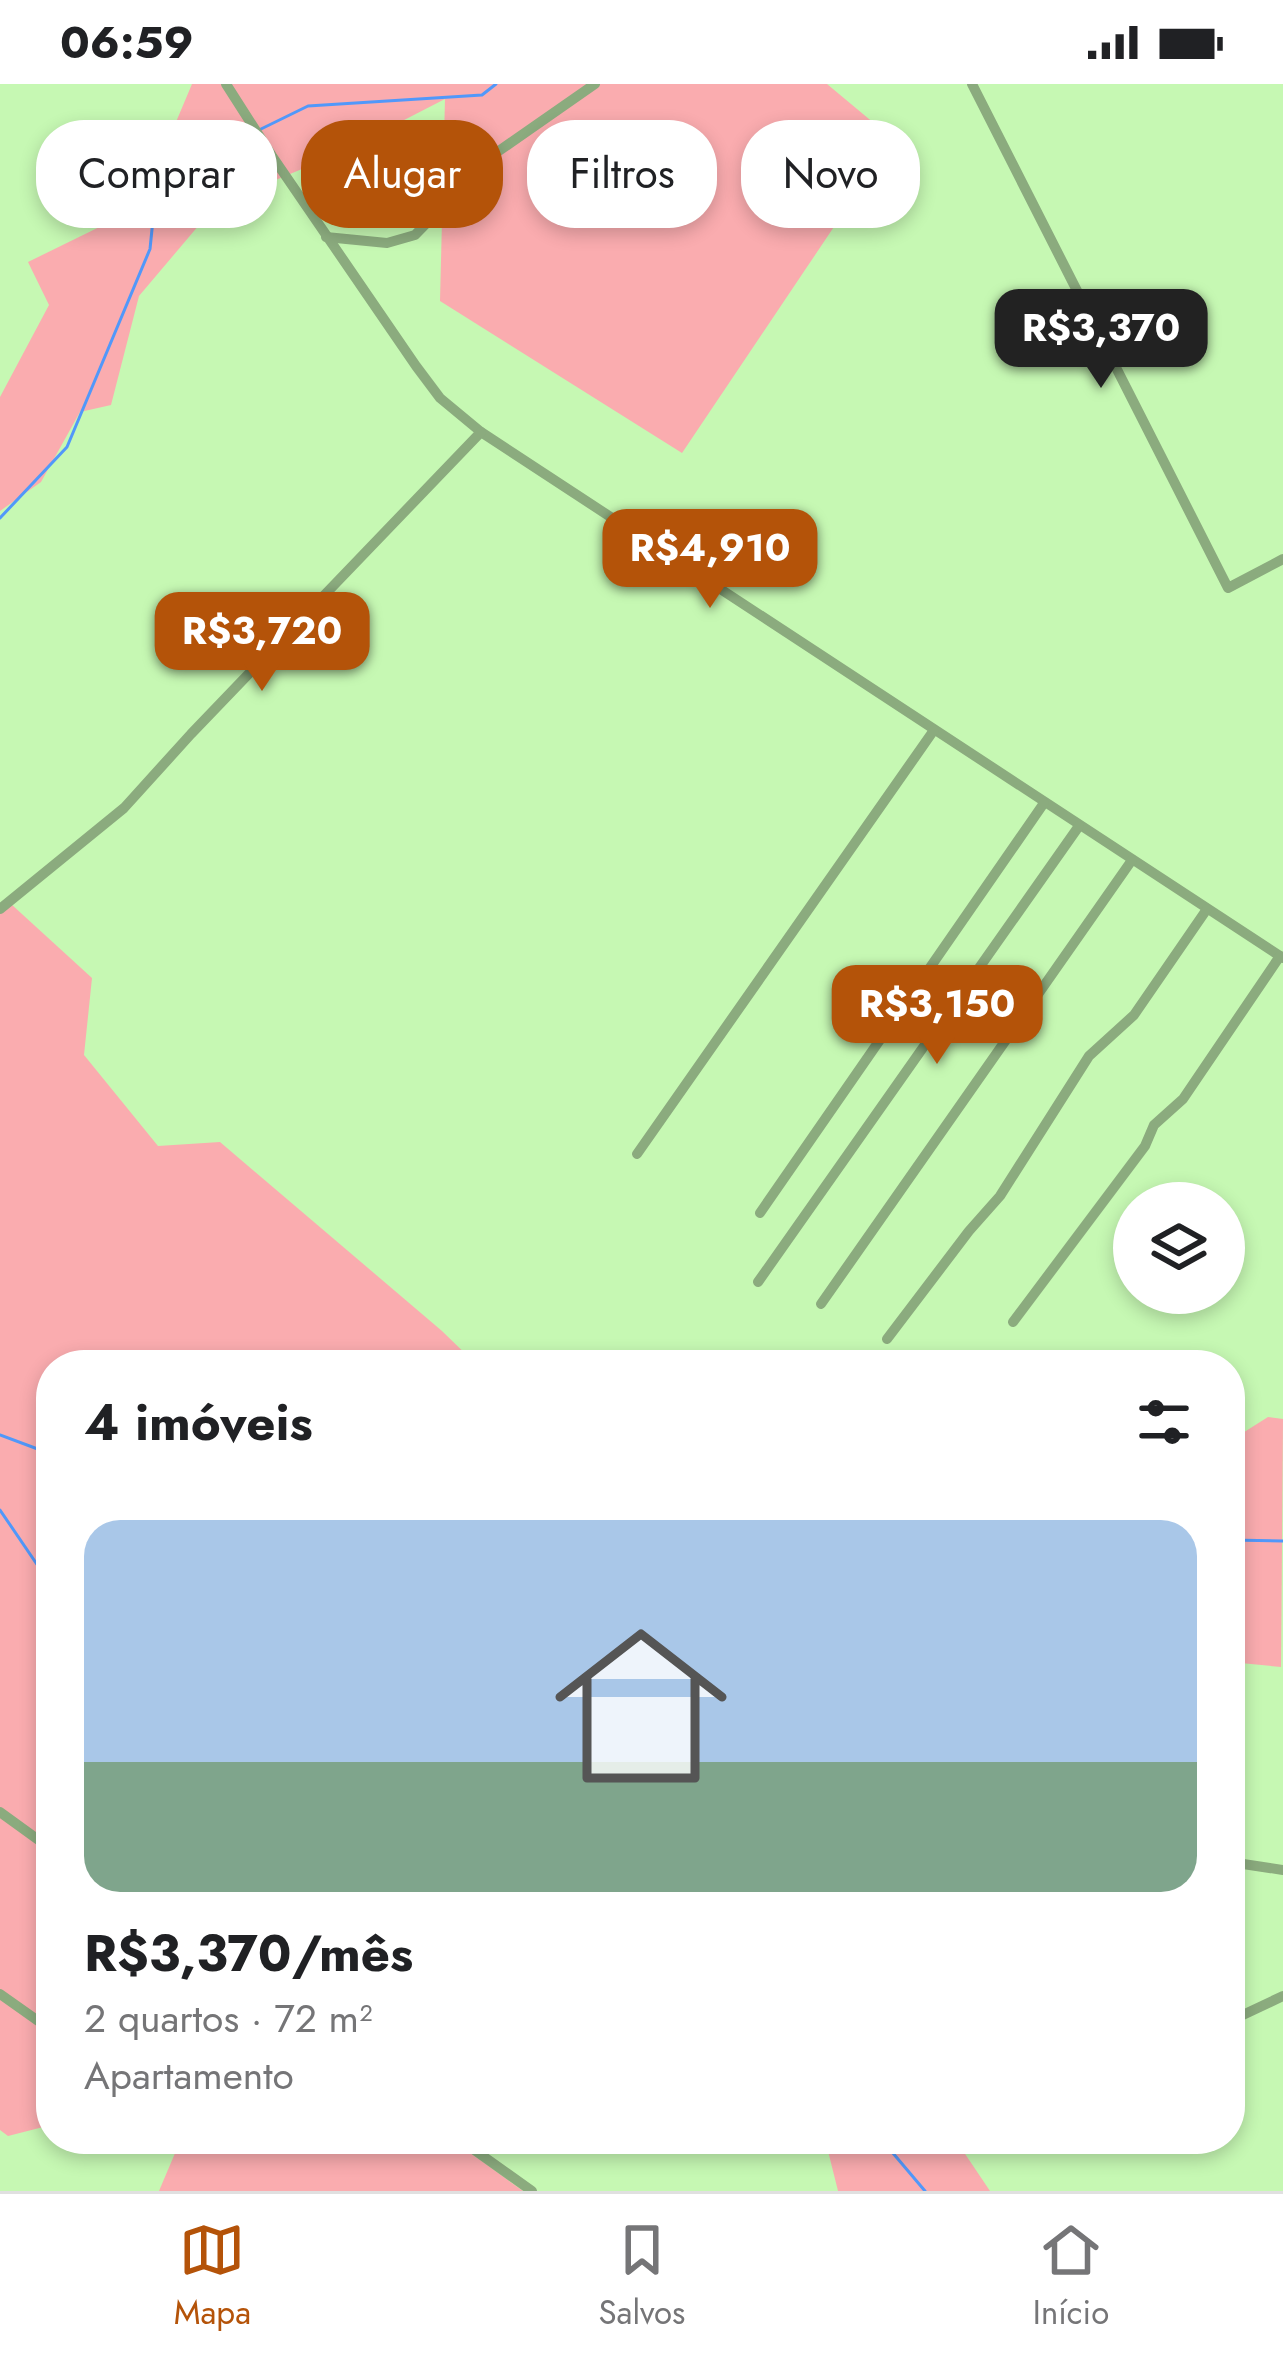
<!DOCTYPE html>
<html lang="pt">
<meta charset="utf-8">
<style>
body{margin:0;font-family:Jost,sans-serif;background:#f2f2f2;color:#202124;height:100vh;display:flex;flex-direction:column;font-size:45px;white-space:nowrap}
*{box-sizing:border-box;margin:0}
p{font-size:39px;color:#757577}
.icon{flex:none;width:66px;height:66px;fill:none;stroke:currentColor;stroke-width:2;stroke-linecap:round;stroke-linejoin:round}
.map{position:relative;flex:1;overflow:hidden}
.drawer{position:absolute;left:36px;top:1266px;width:1209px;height:804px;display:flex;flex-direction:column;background:#fff;border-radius:48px;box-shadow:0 6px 18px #0003}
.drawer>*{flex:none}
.guide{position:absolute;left:36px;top:36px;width:1212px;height:108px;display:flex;gap:24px}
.tools{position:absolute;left:1113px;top:1098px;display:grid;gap:24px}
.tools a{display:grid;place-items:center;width:132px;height:132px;border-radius:50%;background:#fff;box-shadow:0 6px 18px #0003;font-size:60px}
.price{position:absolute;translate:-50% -102px;padding:0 27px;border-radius:24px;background:#b45309;color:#fff;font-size:39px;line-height:78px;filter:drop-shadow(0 3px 6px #0008)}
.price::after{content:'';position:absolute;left:50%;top:72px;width:36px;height:27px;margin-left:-18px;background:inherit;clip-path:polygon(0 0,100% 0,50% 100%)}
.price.selected{background:#222;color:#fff}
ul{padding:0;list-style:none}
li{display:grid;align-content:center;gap:24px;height:636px;padding:0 48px}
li+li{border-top:3px solid #e0e0e0}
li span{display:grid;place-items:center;height:372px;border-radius:36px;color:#555}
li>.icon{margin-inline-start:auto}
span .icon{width:216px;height:216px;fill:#fffc;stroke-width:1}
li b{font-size:51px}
h2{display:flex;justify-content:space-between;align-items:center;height:144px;padding:0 48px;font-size:51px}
.chip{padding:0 42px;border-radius:48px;background:#fff;box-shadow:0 6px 18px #0003;font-size:42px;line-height:108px}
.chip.selected{background:#b45309;color:#fff}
.status{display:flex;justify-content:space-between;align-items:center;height:84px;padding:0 60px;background:#fff;direction:ltr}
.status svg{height:33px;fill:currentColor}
.menu{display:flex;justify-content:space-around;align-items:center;height:168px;border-top:3px solid #e0e0e0;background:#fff;font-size:33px;color:#757577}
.menu a{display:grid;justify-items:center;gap:6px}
.menu .selected{color:#b45309}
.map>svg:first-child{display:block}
</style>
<div class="status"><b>06:59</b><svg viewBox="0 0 49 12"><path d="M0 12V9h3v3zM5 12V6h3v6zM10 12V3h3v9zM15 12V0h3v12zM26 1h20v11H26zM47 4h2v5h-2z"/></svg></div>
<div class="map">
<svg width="1283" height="2107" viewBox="0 0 1283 2107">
<rect width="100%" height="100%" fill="#c6f8b3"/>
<g fill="#faacaf">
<polygon points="192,0 827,0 893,55 682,369 440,217 445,15 338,70 216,121 139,212 111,321 80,328 41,398 0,427 0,313 49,221 28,178 130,128 131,89 176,38"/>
<polygon points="11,820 92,894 84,971 158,1062 220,1058 442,1247 477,1281 51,1281 51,2041 8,2052 0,2046 0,829"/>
<polygon points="1268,1333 1283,1335 1281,1583 1230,1578 1230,1357"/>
<polygon points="181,2055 451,2055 523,2107 159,2107"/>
<polygon points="825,2055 955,2055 990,2107 838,2107"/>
</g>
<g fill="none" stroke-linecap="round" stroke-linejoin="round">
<g stroke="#5198fa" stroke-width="3">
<polyline points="261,45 308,22 482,11 496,0"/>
<polyline points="0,434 67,363 150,165 157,96 252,50"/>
<polyline points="0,1351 51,1370"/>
<polyline points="0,1426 51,1501"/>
<polyline points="1230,1456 1283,1457"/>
<polyline points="881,2055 925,2107"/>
</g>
<g stroke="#8bab7e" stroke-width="10">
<polyline points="226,0 272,72 416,282 440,314 481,348 1283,874"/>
<polyline points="972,0 1228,504 1283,475"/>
<polyline points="326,153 387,159 415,151 493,71 595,0"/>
<polyline points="0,825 124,724 191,650 481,348"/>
<polyline points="637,1070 934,646"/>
<polyline points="760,1129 1044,719"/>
<polyline points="758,1198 1079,742"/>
<polyline points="821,1220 1132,776"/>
<polyline points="1013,1238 1145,1062 1154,1041 1183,1015 1280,872"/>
<polyline points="887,1255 969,1147 1000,1112 1089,972 1134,931 1207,825"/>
<polyline points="0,1728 51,1765"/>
<polyline points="1230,1778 1283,1786"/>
<polyline points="0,1910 51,1946"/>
<polyline points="1230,1937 1283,1912"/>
<polyline points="459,2055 532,2107"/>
</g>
</g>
</svg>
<div class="tools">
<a><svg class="icon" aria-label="layers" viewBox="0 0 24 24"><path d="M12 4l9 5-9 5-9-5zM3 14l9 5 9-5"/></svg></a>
</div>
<b class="price selected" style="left:1101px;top:307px">R$3,370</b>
<b class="price" style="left:710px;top:527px">R$4,910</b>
<b class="price" style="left:262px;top:610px">R$3,720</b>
<b class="price" style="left:937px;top:983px">R$3,150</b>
<div class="guide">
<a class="chip">Comprar</a>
<a class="chip selected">Alugar</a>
<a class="chip">Filtros</a>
<a class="chip">Novo</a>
</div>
<section class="drawer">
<h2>4 imóveis<svg class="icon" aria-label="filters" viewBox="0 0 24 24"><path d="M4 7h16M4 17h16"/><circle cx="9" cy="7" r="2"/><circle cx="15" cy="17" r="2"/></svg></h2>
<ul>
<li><span style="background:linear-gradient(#a9c7e8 65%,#7fa58c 0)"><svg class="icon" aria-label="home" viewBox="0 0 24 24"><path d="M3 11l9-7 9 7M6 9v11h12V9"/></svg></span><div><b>R$3,370/mês</b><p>2 quartos · 72 m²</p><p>Apartamento</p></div></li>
</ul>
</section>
</div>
<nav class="menu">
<a class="selected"><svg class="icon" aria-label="map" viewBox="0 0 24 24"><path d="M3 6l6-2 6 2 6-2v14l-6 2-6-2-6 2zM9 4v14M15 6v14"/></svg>Mapa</a>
<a><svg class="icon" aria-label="saved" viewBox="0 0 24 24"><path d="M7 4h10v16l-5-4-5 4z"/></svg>Salvos</a>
<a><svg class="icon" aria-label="home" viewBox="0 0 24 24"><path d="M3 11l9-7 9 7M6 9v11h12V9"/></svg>Início</a>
</nav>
